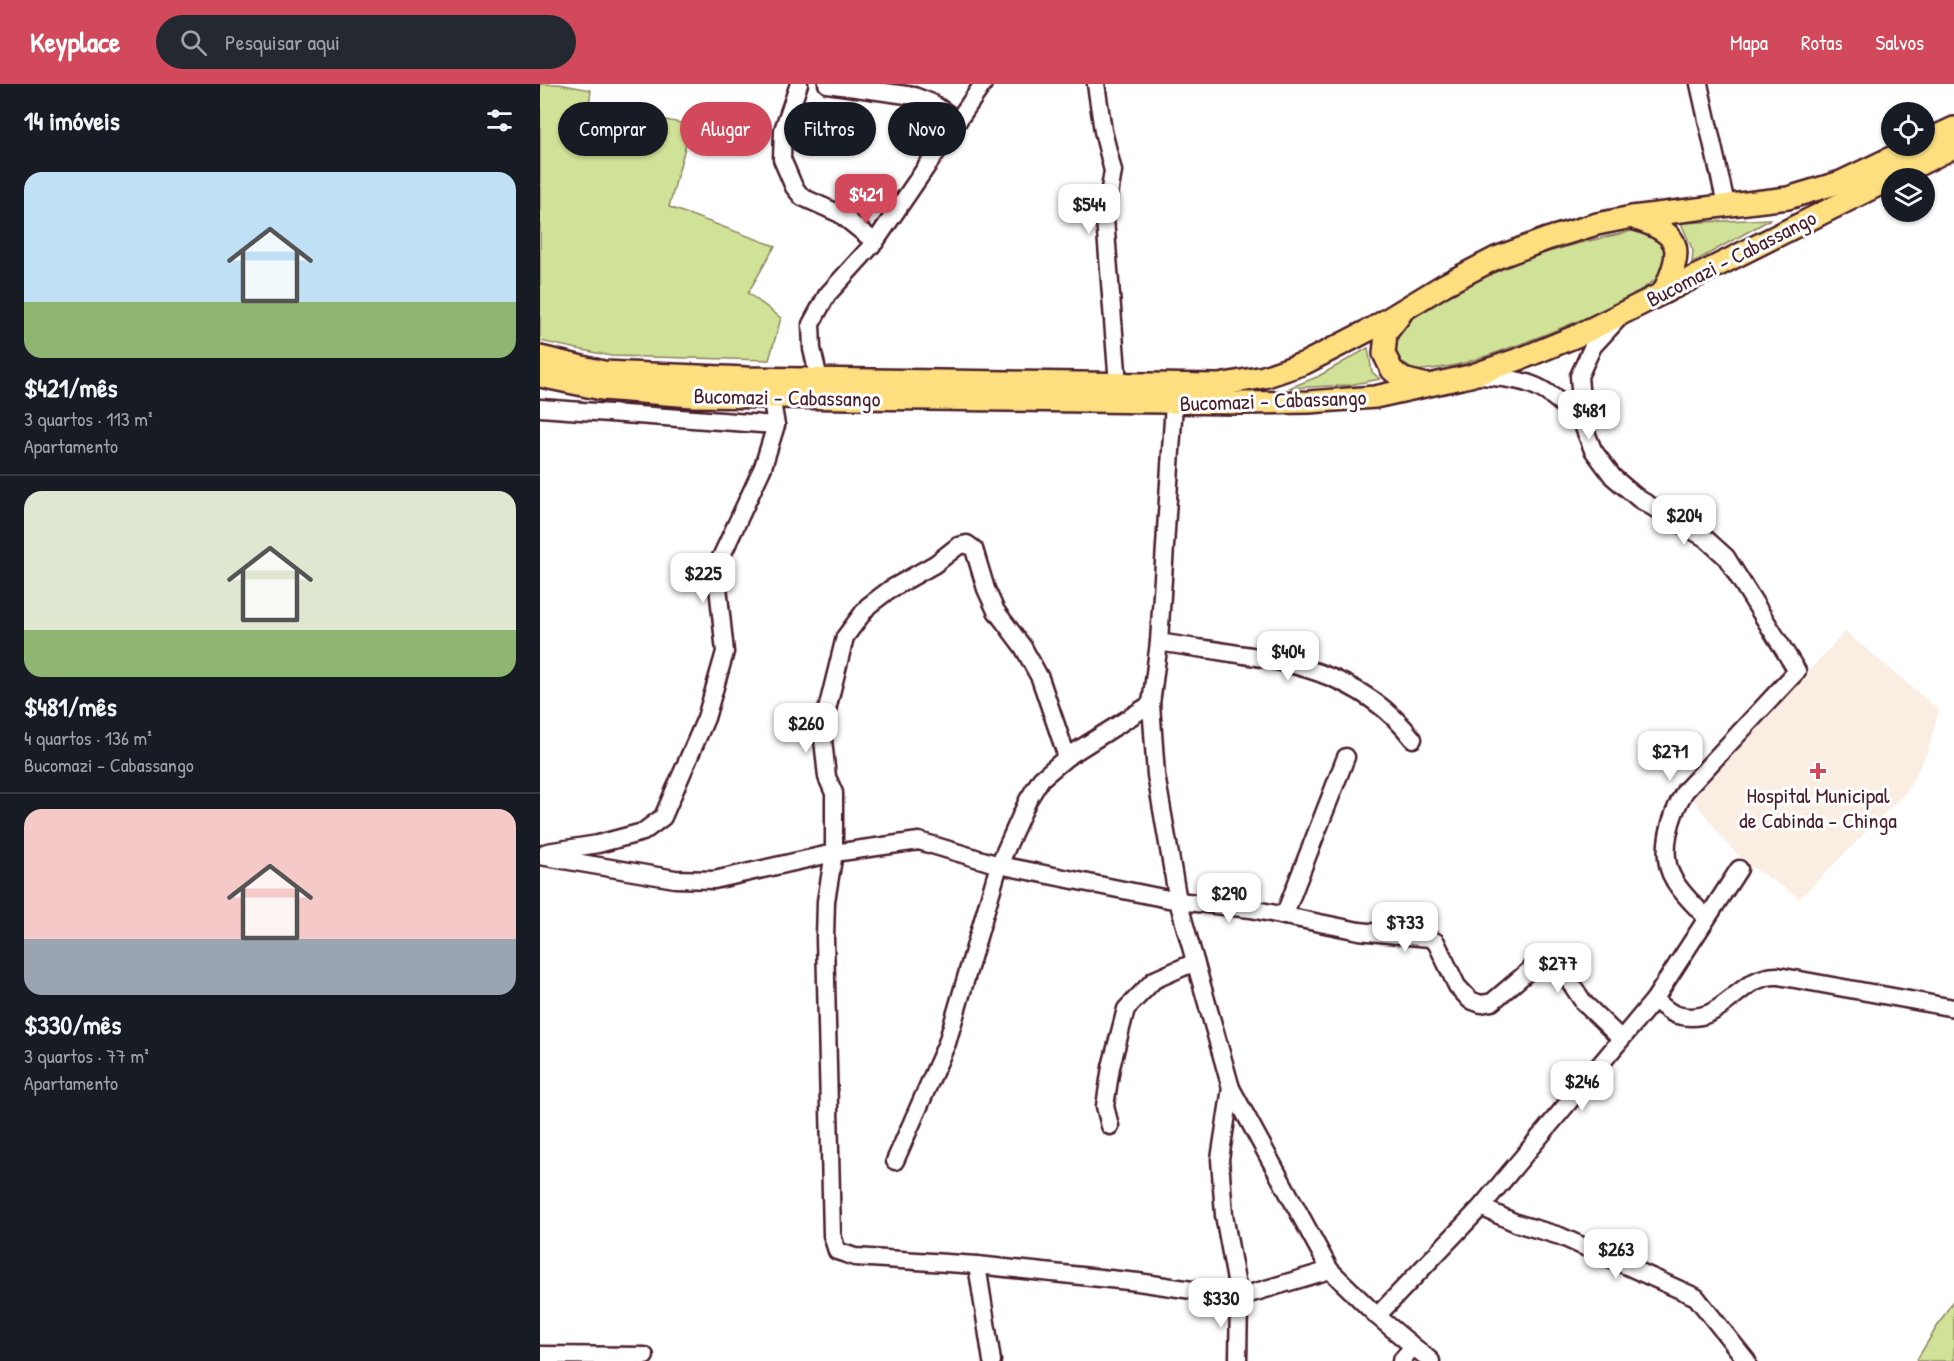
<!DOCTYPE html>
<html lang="pt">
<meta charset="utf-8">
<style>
body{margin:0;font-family:"Patrick Hand",sans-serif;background:#242831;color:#f1f3f6;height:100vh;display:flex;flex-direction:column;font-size:22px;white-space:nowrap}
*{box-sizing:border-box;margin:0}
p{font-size:20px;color:#9ea1a6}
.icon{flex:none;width:33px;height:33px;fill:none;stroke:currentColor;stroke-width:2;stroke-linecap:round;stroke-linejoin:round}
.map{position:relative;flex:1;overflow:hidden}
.drawer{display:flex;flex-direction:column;background:#171b24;width:540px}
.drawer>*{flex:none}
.hud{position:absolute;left:18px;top:18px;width:570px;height:54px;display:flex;gap:12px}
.fabs{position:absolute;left:1341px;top:18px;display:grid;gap:12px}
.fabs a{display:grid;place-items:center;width:54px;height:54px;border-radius:50%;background:#171b24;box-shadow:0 2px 4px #0004;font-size:30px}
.price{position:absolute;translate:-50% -51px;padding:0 14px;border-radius:12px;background:#fff;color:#222;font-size:20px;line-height:39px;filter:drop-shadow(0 2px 3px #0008)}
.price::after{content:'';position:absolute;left:50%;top:36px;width:18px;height:14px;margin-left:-9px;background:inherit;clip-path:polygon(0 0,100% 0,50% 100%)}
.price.selected{background:#d1495b;color:#fff}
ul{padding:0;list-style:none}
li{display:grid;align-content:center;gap:12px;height:318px;padding:0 24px}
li+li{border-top:2px solid #363941}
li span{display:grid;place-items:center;height:186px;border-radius:18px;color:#555}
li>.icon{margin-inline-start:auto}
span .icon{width:108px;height:108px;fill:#fffc;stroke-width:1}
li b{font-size:26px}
h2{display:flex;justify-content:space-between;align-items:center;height:72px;padding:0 24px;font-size:26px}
.chip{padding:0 21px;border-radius:27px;background:#171b24;box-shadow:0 2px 4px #0004;font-size:21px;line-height:54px}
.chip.selected{background:#d1495b;color:#fff}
header{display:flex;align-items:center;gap:36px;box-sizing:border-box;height:84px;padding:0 30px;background:#d1495b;color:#fff}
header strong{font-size:28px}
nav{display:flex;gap:33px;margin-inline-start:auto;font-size:21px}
.search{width:420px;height:54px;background:#242831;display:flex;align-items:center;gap:15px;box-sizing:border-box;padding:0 21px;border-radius:33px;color:#9ea1a6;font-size:22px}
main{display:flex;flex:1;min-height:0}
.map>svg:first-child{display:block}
</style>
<header>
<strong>Keyplace</strong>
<div class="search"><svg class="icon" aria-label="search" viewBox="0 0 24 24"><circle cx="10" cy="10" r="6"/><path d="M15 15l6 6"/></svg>Pesquisar aqui</div>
<nav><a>Mapa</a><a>Rotas</a><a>Salvos</a></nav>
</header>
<main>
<section class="drawer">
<h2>14 imóveis<svg class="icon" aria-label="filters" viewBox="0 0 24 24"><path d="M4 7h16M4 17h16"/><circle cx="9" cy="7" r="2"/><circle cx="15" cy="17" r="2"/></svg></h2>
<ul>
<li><span style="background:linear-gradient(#bfe0f5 70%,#8fb573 0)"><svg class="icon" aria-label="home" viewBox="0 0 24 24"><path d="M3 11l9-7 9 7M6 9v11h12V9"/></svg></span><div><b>$421/mês</b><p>3 quartos · 113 m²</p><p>Apartamento</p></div></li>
<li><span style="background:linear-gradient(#dfe7d0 75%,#8fb573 0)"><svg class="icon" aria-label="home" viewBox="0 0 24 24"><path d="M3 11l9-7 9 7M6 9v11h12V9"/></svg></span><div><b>$481/mês</b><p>4 quartos · 136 m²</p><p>Bucomazi - Cabassango</p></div></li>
<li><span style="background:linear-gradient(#f6c9c9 70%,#9aa5b1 0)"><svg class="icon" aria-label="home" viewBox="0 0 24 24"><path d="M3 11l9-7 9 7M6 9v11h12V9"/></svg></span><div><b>$330/mês</b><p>3 quartos · 77 m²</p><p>Apartamento</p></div></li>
</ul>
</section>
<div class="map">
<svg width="1414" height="1277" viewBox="0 0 1414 1277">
<rect width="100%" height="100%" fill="#fff"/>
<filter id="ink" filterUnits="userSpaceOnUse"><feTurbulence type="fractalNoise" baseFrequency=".0167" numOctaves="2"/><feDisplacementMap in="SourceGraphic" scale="12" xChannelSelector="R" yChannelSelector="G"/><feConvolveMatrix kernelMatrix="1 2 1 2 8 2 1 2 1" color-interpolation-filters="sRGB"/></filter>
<g filter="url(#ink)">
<polygon fill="#faeee2" points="1305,547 1399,626 1388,667 1367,707 1260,814 1207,780 1187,760 1153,715"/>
<g fill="#d0e297" stroke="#8d8061" stroke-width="1.5">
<polygon points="0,0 19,0 51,6 49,21 151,41 129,123 235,162 208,209 241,234 229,276 71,272 0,257"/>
<polygon points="1231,135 1152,179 1153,167 1141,139"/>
<path d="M 1092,147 C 1106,149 1120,150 1125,166 C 1126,169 1127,180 1125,184 C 1113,214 951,273 916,281 C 903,284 889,285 875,287 C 859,279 847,266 857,247 C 867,228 961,184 985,176 C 1019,163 1056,155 1092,147 Z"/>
<polygon points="828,264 832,288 840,295 809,301 749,304 777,293"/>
<polygon points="1414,1215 1414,1277 1376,1277"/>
</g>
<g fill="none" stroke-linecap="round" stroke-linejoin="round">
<defs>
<g id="minor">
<polyline points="259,0 243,46 242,75 254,103 262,113 300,130 335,158"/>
<polyline points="287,0 374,12 392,19 418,37"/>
<polyline points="556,0 563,47 573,87 565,135 578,300"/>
<polyline points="1159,0 1186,120"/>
<path d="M 937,292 C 989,294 1008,302 1043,341 L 1039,292 L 1053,262 L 1078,235"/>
<polyline points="279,295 272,265 271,240 287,211 335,158 443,0"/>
<polyline points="634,319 619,558 611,620 616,691 638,817 691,1004 790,1186 837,1232 891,1277"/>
<polyline points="0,324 236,341"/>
<path d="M 1043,341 L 1053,366 L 1073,393 L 1099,415 L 1165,454 L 1186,473 L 1257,587 L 1145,707 C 1131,730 1118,770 1134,796 C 1142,810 1155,822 1167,834"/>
<path d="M 619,558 C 712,574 811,574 873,655"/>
<polyline points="527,673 500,594 483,563 456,527 446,505 434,465 427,460 418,462 395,480 349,506 328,522 305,553 282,646 287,693 294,709 294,769 286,817 285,854 292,1151 297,1167 315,1173 437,1181 598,1198 699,1213 790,1186"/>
<polyline points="7,768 58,760 103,748 123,733 166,634 185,568 176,484 223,383 236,341 231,312"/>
<polyline points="0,772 135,795 174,796 294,769 379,757 459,781 638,817 711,825 819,847 889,854 896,858 917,902 930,916 941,920 952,918 1005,873 1022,886 1044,919 1081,955"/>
<polyline points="744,832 806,673"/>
<path d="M 1114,916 C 1121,920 1129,929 1137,931 C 1184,944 1196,891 1238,892 L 1414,924"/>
<polyline points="691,1004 680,1075 684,1131 699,1213 698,1277"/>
<polyline points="570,1042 565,1022 571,983 586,925 614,896 655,878"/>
<polyline points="355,1077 407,959 459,781 488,716 501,695 527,673 611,620"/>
<polyline points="941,1123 976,1139 1020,1152 1156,1213 1207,1277"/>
<polyline points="437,1181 452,1277"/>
<polyline points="837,1232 941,1123 1114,916 1199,785"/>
<polyline points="0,1271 105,1272"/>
<polyline points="861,1277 872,1264"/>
</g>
<g id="major">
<polyline points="1384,58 1414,44"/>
<path d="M 1096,135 C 1144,150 1143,167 1123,209"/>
<polyline points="860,231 846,249 844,270 852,286 863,295 887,301"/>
<polyline points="0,273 63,288 206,294 679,301 724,293 765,279 835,243 904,201 956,174 1007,155 1057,140 1092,133 1248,114 1301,98 1376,62"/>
<polyline points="0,292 62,305 152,312 699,319 769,318 835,313 930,292 985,273 1039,251 1414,63"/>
</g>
</defs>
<use href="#minor" stroke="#4a1f2b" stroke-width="21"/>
<use href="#major" stroke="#4a1f2b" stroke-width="26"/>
<use href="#minor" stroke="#fff" stroke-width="16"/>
<use href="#major" stroke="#fddf80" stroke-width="21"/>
</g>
</g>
<path fill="#d1495b" stroke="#fff" stroke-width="2" d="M1275 678h6v6h6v6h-6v6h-6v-6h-6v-6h6z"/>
<g text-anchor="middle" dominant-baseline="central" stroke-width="6" stroke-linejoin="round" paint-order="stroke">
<g font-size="22" fill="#4a1f2b" stroke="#fff">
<text transform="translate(1191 174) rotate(-27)">Bucomazi - Cabassango</text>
<text transform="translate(247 313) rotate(1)">Bucomazi - Cabassango</text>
<text transform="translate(733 316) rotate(-2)">Bucomazi - Cabassango</text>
</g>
<g font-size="22" fill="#4a1f2b" stroke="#fff">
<text x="1278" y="711">Hospital Municipal<tspan x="1278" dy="25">de Cabinda - Chinga</tspan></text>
</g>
</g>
</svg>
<div class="fabs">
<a><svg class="icon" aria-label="locate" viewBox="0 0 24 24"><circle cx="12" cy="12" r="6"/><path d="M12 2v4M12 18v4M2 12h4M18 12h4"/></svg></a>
<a><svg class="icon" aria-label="layers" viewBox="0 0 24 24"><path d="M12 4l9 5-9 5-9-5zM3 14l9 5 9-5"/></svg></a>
</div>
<b class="price selected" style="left:326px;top:141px">$421</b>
<b class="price" style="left:549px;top:151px">$544</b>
<b class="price" style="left:1049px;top:357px">$481</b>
<b class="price" style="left:1144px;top:462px">$204</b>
<b class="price" style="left:163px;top:520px">$225</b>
<b class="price" style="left:748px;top:598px">$404</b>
<b class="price" style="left:266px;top:670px">$260</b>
<b class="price" style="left:1130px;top:698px">$271</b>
<b class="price" style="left:689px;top:840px">$290</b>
<b class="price" style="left:865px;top:869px">$733</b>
<b class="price" style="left:1018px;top:910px">$277</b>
<b class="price" style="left:1042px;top:1028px">$246</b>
<b class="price" style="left:1076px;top:1196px">$263</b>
<b class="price" style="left:681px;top:1245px">$330</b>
<div class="hud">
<a class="chip">Comprar</a>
<a class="chip selected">Alugar</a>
<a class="chip">Filtros</a>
<a class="chip">Novo</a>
</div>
</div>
</main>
